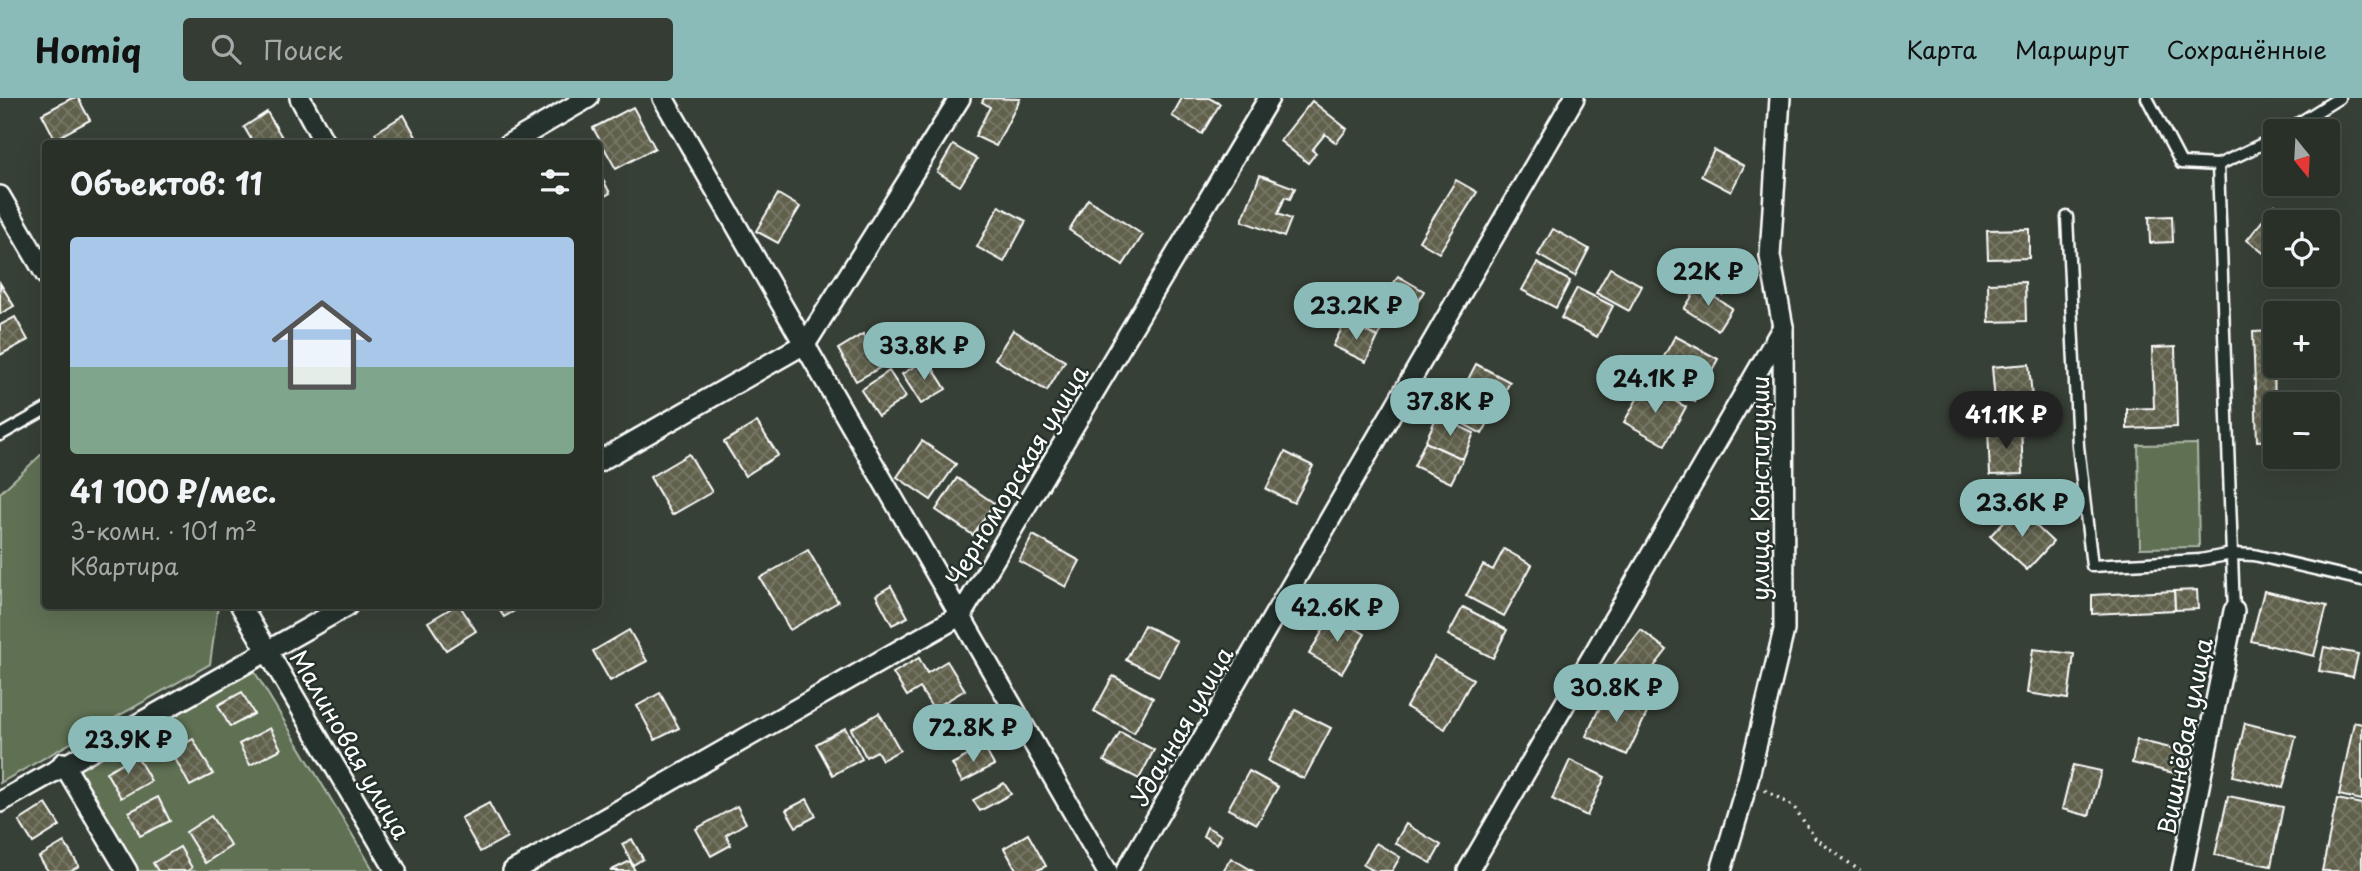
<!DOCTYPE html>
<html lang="ru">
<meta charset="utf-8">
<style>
body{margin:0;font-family:"Playpen Sans",sans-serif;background:#353c34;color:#f1f3f6;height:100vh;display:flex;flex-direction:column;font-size:26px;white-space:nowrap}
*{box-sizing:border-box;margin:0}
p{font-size:23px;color:#a5a9a8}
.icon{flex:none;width:38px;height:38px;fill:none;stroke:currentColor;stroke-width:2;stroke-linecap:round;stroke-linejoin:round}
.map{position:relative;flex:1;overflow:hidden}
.panel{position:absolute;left:42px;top:42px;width:560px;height:469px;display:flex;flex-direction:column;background:#293028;border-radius:7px;box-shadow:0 7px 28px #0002,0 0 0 2px #454b45}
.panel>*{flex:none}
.needle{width:46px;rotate:162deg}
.controls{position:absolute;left:2263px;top:21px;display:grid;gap:14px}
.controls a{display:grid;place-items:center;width:77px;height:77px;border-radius:7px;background:#293028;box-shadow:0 7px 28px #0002,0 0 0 2px #454b45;font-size:35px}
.price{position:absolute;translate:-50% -60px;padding:0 16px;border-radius:24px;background:#8bbbb9;color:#111;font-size:23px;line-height:46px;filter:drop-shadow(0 2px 4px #0008)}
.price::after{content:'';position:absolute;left:50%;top:42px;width:21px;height:16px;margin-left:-10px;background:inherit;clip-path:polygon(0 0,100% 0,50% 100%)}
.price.selected{background:#222;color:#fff}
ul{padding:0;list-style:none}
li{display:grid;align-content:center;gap:14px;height:371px;padding:0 28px}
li+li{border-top:2px solid #454b45}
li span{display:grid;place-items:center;height:217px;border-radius:7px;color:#555}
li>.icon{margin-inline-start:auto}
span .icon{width:126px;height:126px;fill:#fffc;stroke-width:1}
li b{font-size:30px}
h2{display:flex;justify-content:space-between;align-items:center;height:84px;padding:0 28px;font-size:30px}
header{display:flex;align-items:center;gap:42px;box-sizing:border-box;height:98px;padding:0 35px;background:#8bbbb9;color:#111}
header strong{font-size:33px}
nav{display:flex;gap:38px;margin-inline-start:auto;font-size:24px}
.search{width:490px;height:63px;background:#353c34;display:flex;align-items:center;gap:18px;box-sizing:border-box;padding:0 24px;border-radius:7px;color:#a5a9a8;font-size:26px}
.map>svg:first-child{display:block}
</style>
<header>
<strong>Homiq</strong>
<div class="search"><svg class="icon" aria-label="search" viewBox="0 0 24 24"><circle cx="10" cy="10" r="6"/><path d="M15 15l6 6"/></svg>Поиск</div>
<nav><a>Карта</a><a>Маршрут</a><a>Сохранённые</a></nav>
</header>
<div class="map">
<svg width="2362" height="773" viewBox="0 0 2362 773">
<defs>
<pattern id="building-cross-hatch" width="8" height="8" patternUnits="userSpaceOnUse" patternTransform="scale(1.75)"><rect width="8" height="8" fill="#60604c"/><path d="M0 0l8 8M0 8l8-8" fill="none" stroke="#787867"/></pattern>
</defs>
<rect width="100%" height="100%" fill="#374036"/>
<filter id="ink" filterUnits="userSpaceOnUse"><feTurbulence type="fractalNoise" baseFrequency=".0143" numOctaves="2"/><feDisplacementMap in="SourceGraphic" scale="14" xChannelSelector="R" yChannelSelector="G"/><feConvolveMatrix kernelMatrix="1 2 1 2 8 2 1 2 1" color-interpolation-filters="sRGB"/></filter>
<g filter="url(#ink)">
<g fill="#5f7053" stroke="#afb8a9" stroke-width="2">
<polygon points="2197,346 2199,449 2140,450 2138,347"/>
<polygon points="45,353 46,508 218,508 210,566 0,685 0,395"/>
<polygon points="247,561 374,773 136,773 72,670"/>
</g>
<g fill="url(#building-cross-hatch)" stroke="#fff" stroke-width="2">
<polygon points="72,0 78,0 90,22 55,41 42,16"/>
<polygon points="984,0 1020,1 996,48 975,38 990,9 982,4"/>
<polygon points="1182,0 1209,0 1220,6 1202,36 1172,18"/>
<polygon points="1312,3 1347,31 1336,45 1325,36 1312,52 1316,55 1308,65 1280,43"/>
<polygon points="633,9 655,50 616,71 593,30"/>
<polygon points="267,14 286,46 254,46 244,29"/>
<polygon points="404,17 420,46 381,46 375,35"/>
<polygon points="953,47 977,61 960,88 937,74"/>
<polygon points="1714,52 1744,68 1731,94 1701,78"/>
<polygon points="598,72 610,95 598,102"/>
<polygon points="1260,77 1295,90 1290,101 1285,99 1278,116 1291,121 1284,139 1242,123"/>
<polygon points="1456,82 1477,94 1439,155 1419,143"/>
<polygon points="778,96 800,109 778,145 756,133"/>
<polygon points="1088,101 1143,137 1123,167 1069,132"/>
<polygon points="2275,107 2297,124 2275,124 2275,164 2247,142"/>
<polygon points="999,108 1026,123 1004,164 977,149"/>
<polygon points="2172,118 2173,144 2150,145 2149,119"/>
<polygon points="1553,131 1589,151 1575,178 1538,157"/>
<polygon points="2029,131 2029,160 1988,161 1987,132"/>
<polygon points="1701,154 1737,173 1723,197 1688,177"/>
<polygon points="1537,165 1570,183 1556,210 1522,192"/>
<polygon points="1610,170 1642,188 1629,213 1596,195"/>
<polygon points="1398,178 1424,193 1409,219 1383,204"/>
<polygon points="2025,184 2026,223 1989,224 1988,185"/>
<polygon points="0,185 14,208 0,216"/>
<polygon points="1698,189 1732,210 1718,232 1684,211"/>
<polygon points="1577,190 1613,208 1597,239 1561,220"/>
<polygon points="1357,199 1390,214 1378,239 1345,224"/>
<polygon points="15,219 28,242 0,257 0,227"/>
<polygon points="1345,224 1378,239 1366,264 1333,248"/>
<polygon points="1013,232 1065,263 1047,293 995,261"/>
<polygon points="2274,233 2275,342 2257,343 2253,234"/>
<polygon points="863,236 881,269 856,283 838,251"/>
<polygon points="1675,238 1718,261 1695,304 1652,281"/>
<polygon points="2175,249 2177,329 2127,331 2127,311 2154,310 2152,250"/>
<polygon points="927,261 946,291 921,306 902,276"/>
<polygon points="1476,266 1510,284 1482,336 1449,318"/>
<polygon points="2029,266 2032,300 1995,304 1992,269"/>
<polygon points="889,273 906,299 878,318 861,292"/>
<polygon points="1645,287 1686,309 1665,347 1624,324"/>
<polygon points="1437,318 1474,335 1463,361 1425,344"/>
<polygon points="757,324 778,357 745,378 724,344"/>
<polygon points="2021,328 2023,376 1990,377 1988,330"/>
<polygon points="2328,328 2330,361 2285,361 2328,359"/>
<polygon points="922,343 956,366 931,402 897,379"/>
<polygon points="1425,344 1463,361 1451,385 1414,368"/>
<polygon points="1285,354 1313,368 1294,405 1266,391"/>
<polygon points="689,356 712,394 672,417 650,379"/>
<polygon points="957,380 994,405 973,437 936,412"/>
<polygon points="2017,410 2053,444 2027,472 1990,438"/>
<polygon points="1033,437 1080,463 1066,489 1019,463"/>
<polygon points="1504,451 1532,467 1504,518 1466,498 1483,467 1493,472"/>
<polygon points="808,452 838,504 790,532 760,480"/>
<polygon points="891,488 908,519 892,527 876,497"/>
<polygon points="2197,492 2198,511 2175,512 2174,493"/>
<polygon points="2174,493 2175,512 2092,516 2092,497"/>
<polygon points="2264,493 2327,508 2314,558 2251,543"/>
<polygon points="455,508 460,508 476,533 446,552 428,524"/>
<polygon points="497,508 523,508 504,519"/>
<polygon points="1463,509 1507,532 1493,560 1448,537"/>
<polygon points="1332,517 1365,536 1342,575 1309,556"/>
<polygon points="1144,527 1177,543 1159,578 1126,562"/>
<polygon points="629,532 647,563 610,583 593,553"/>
<polygon points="1641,532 1667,552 1639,588 1613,568"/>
<polygon points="2324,549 2358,556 2353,579 2319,573"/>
<polygon points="2033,551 2074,556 2068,601 2027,595"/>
<polygon points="1434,559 1473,581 1445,631 1406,609"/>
<polygon points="919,560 927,575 947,563 965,592 933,611 920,590 907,598 893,575"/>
<polygon points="1113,578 1153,600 1134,635 1094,613"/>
<polygon points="242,594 254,616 230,629 218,607"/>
<polygon points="660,595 679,630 655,642 637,608"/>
<polygon points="1606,596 1647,615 1627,657 1586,638"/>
<polygon points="1295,612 1331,630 1304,681 1268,663"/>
<polygon points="879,615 900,652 882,662 877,653 866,659 851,631"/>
<polygon points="2354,624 2362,626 2362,702 2339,697"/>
<polygon points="2245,625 2296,638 2283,690 2233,678"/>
<polygon points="270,630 281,651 250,667 239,646"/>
<polygon points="845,630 862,661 833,677 816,646"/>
<polygon points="1120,634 1154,652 1139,681 1104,663"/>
<polygon points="193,641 213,676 190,688 171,653"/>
<polygon points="2137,642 2183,653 2178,676 2132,665"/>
<polygon points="984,649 994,667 962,684 952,666"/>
<polygon points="136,657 151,683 121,700 106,674"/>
<polygon points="1570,662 1605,679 1587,718 1552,701"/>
<polygon points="2073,667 2101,673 2089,718 2062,711"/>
<polygon points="1249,673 1278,689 1257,726 1228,711"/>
<polygon points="1004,685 1011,696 980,713 973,702"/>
<polygon points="2228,698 2283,709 2271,768 2215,757"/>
<polygon points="158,699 170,723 140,738 129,714"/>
<polygon points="807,701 816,718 796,729 786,712"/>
<polygon points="2337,701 2362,706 2362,773 2322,773"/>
<polygon points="489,705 507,739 480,754 461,720"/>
<polygon points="46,706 60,728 33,745 19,723"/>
<polygon points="737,708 746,725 726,737 731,747 711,758 696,731"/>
<polygon points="211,718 231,748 205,765 186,734"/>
<polygon points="1406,726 1441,747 1431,765 1395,745"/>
<polygon points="1207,729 1221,737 1217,746 1203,738"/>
<polygon points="1028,736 1046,768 1036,773 1017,773 1004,750"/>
<polygon points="632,741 643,761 633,767 622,746"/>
<polygon points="64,744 79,768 70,773 48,773 39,759"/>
<polygon points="1376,745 1400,759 1392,773 1374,773 1363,767"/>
<polygon points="180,749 192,770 187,773 158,773 153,765"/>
<polygon points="1231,760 1253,773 1223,773"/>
<polygon points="630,763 635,773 610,773"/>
</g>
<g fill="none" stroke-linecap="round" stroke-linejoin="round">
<defs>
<g id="lane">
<polyline points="2147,0 2181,65 2218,67"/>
<polyline points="2286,33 2339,0"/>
<polyline points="2067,119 2078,348 2092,468 2200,462 2232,456 2254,457 2362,482"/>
<polyline points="0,337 46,311"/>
<polyline points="2234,513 2218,67 2275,40"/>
</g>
<g id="street">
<polyline points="300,0 325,46"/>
<polyline points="663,0 1107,773"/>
<polyline points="509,46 588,0"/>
<polyline points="0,98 46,177"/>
<polyline points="598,364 806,245 960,0"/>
<polyline points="241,508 396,773"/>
<polyline points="63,665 127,773"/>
<polyline points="0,704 347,508"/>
<polyline points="513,773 961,517 1269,0"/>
<polyline points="1126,773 1574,0"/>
<polyline points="1468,773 1783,229"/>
<polyline points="1721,773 1748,682 1784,532 1783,229 1770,158 1780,0"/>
<polyline points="2182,773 2234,513"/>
</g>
</defs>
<use href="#lane" stroke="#fff" stroke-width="15"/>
<use href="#street" stroke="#fff" stroke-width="24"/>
<polyline stroke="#fff" stroke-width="3.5" stroke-dasharray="2 5" stroke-linecap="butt" points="1765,692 1794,709 1815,740 1860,773"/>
<use href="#lane" stroke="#26332d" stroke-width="10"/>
<use href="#street" stroke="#26332d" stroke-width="19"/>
</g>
</g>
<g text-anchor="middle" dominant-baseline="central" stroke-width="5" stroke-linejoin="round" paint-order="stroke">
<g font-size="24" fill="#fff" stroke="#26332d">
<text transform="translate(1016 377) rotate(-59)">Черноморская улица</text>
<text transform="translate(1759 390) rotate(-90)">улица Конституции</text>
<text transform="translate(1181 628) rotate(-60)">Удачная улица</text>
<text transform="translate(2184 638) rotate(-79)">Вишнёвая улица</text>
<text transform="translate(351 646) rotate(60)">Малиновая улица</text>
</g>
</g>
</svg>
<div class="controls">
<a><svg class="needle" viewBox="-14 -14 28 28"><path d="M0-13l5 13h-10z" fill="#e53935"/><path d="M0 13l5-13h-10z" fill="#a5a9a8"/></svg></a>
<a><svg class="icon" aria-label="locate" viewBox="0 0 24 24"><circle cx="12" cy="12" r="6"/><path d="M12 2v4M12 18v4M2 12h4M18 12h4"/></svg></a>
<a>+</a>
<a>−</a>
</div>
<b class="price" style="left:1708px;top:210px">22K ₽</b>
<b class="price" style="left:1356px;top:244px">23.2K ₽</b>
<b class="price" style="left:924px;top:284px">33.8K ₽</b>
<b class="price" style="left:1655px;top:317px">24.1K ₽</b>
<b class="price" style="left:1450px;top:340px">37.8K ₽</b>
<b class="price selected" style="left:2006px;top:353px">41.1K ₽</b>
<b class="price" style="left:2022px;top:441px">23.6K ₽</b>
<b class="price" style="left:1337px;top:546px">42.6K ₽</b>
<b class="price" style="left:1616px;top:626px">30.8K ₽</b>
<b class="price" style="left:973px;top:666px">72.8K ₽</b>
<b class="price" style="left:128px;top:678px">23.9K ₽</b>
<section class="panel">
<h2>Объектов: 11<svg class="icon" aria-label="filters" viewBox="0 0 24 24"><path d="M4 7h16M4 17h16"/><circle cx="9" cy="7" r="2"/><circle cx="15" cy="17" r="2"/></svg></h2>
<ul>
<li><span style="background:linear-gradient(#a9c7e8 60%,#7fa58c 0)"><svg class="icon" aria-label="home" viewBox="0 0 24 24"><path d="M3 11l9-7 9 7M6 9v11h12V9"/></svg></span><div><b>41 100 ₽/мес.</b><p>3-комн. · 101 m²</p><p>Квартира</p></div></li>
</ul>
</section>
</div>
